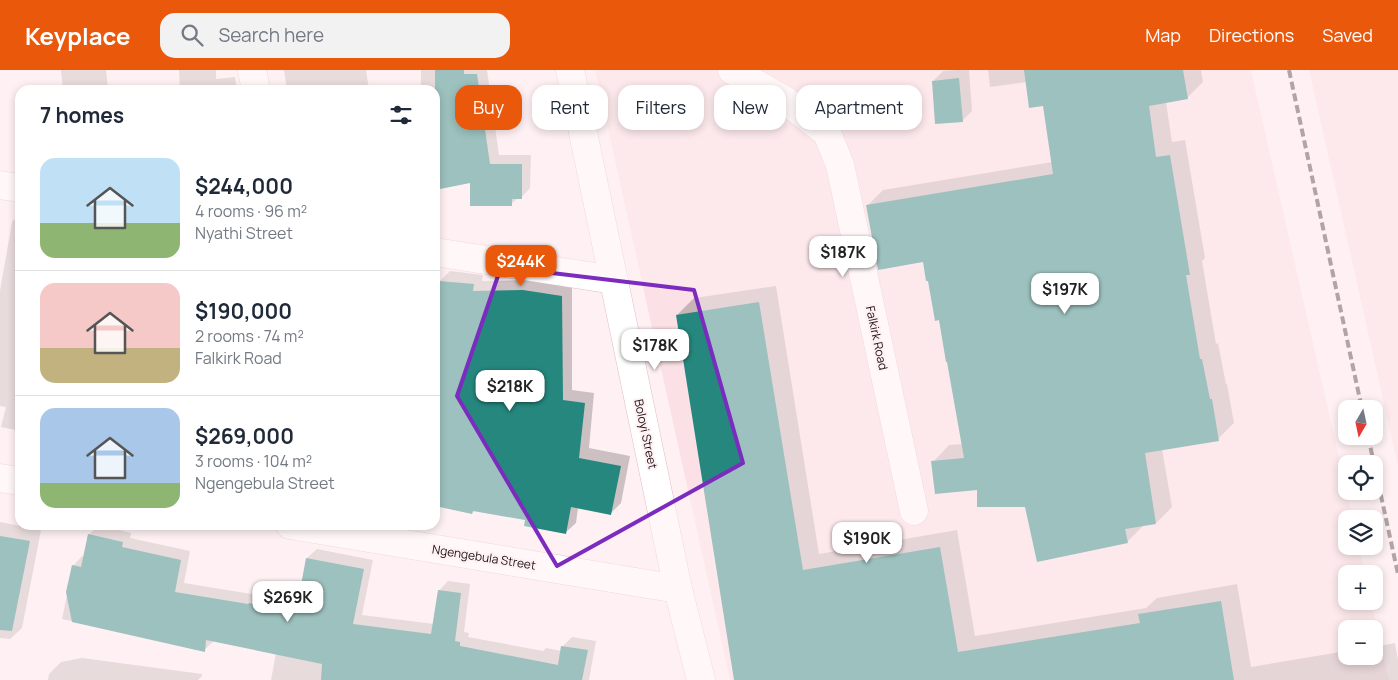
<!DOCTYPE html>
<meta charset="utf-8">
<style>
body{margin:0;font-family:Manrope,sans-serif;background:#f2f2f3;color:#1f2937;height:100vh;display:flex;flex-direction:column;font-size:19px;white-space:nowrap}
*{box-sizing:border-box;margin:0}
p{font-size:16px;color:#747a83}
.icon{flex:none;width:28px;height:28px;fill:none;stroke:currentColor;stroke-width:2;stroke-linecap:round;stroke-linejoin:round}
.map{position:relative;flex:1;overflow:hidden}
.side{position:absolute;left:15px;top:15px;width:425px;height:445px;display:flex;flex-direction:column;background:#fff;border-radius:15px;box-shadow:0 2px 8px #0003}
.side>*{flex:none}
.top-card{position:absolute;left:455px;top:15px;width:475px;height:45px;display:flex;gap:10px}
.needle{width:32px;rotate:189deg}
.buttons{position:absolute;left:1338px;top:330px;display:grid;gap:10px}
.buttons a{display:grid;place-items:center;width:45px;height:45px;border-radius:10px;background:#fff;box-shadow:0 2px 8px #0003;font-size:25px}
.price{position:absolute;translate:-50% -42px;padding:0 11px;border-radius:10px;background:#fff;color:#222;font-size:16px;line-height:32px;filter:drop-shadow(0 1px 2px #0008)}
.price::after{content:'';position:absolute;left:50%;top:30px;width:15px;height:11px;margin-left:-8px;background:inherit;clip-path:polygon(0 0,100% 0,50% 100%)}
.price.active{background:#ea580c;color:#fff}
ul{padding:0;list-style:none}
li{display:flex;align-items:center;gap:15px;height:125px;padding:0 25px}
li+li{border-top:1px solid #e0e1e3}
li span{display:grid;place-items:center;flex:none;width:140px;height:100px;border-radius:15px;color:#555}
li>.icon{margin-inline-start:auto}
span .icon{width:60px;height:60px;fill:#fffc;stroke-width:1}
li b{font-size:21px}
h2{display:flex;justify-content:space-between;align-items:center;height:60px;padding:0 25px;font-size:21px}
.tag{padding:0 18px;border-radius:15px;background:#fff;box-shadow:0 2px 8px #0003;font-size:18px;line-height:45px}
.tag.active{background:#ea580c;color:#fff}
header{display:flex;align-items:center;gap:30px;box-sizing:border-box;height:70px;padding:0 25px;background:#ea580c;color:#fff}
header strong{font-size:24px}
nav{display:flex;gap:28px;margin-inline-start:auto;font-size:18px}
.search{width:350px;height:45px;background:#f2f2f3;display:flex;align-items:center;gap:12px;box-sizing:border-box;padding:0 18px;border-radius:15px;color:#747a83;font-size:19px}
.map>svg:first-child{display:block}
</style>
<header>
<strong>Keyplace</strong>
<div class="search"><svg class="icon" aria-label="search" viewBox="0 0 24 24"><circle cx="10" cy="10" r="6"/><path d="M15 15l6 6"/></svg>Search here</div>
<nav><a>Map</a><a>Directions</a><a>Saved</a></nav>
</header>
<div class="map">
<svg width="1398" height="610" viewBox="0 0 1398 610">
<rect width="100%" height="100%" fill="#fff1f3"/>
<g fill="#fbe0e5" fill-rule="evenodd">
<path d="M 595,0 L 1251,0 L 1353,449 L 1346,449 L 1346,476 L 1359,476 L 1365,504 L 1346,504 L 1346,531 L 1371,531 L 1389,610 L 730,610 ZM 1346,559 L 1374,559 L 1374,586 L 1346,586 Z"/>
<polygon points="1309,0 1398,0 1398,396"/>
</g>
<g fill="#0003">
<polygon points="61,0 106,0 108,20 63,20"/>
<polygon points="179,0 216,0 216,9 235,7 237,20 180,20"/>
<polygon points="284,0 366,0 369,20 287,20"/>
<polygon points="421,0 487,0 499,85 531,85 530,118 521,128 518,128 511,134 471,111 435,119 435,20 421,20"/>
<polygon points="957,0 969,0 972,41 962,51 933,11 943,1"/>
<polygon points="988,0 1201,0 1203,12 1187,28 1166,32 1172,72 1185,70 1205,188 1202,191 1216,274 1218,273 1226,314 1227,314 1234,353 1218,369 1162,379 1172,437 1156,453 1144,455 1127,472 978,419 933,392 949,375 963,374 940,249 924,191 867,136 883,120 1052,92 1044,35 1027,12 990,17"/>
<polygon points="20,143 20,361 1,357 6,337 0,336 0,221 12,152"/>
<polygon points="450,201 483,205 482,211 534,210 572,216 572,320 594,323 589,378 630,386 621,433 611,443 578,438 576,453 565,463 527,449 475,440 472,443 435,435 435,230 438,231 440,211"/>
<polygon points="776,216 819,484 957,460 975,566 1146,538 1157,528 1237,514 1251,597 1346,581 1346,586 1374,586 1374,577 1395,573 1398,590 1398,610 736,610 677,245 694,228"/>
<polygon points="0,452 41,460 22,558 10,569 0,568"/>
<polygon points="98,455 131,463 130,468 190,481 184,513 258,525 259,524 299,532 307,488 317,479 373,490 362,545 434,554 439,521 448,511 470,514 464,562 469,563 468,567 543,581 546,578 562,581 563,576 572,567 596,571 589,610 271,610 276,583 214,571 204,580 62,549 73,496 82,486 84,487 89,465"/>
<polygon points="82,588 202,604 202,606 198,610 48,610 49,604 61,592"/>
</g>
<g fill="#25877e">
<polygon points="435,0 464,0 464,4 477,4 490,94 522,94 522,129 512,129 512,136 470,136 470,113 435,120"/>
<polygon points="1024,0 1183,0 1188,29 1149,36 1156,87 1170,85 1190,205 1186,205 1200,289 1202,289 1210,329 1212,329 1219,371 1145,383 1156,454 1125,459 1128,473 1037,492 1025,437 977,437 977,420 935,424 931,391 964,388 947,292 946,292 939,250 935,251 928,211 926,211 923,192 878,200 866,135 1053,104 1043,36 1029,38"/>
<polygon points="959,8 963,52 935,54 932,11"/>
<polygon points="439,211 474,214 473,221 523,220 562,226 563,330 585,333 579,388 621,396 611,445 571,437 566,464 524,456 525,450 473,441 472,444 435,436 435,243"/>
<polygon points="759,232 803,500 940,477 958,582 1140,553 1138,544 1221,531 1234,610 734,610 676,245"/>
<polygon points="88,464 123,472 122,477 181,490 175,522 248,534 249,533 296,542 306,488 364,499 353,554 431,564 438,520 461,523 455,571 460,572 460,576 558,595 561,576 588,580 582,610 321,610 322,594 206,570 205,582 72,552 66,522 72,495 81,497"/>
<polygon points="0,466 30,471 12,561 0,560"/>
</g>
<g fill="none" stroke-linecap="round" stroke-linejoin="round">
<defs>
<g id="street">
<polyline points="252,0 256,20"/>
<polyline points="570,0 678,519 701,610"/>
<polyline points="732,0 786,31 827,63 840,95 914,441"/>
<polyline points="0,115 20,118"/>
<polyline points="435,182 614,210"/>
<polyline points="0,408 20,411"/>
<polyline points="290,455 678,519"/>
</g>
</defs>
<use href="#street" stroke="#dfbec4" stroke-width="29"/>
<use href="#street" stroke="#fff" stroke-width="28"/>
<g stroke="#54484a" stroke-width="4" stroke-dasharray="8 4" stroke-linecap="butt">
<polyline points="1289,0 1362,339"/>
<polyline points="1368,366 1398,504"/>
</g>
</g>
<path d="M0 0H1398V610H0ZM 501,197 L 694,220 L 743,393 L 557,496 L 457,326 Z" fill="#fff1f3" fill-opacity=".55" fill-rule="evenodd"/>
<path fill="none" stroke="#7b2cbf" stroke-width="4" stroke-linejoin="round" d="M 501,197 L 694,220 L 743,393 L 557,496 L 457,326 Z"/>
<g text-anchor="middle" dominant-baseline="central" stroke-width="4" stroke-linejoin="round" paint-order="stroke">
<g font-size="12" fill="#1e1315" stroke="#fff1f3">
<text transform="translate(877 268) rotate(78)">Falkirk Road</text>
<text transform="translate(646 364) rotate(78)">Boloyi Street</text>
<text transform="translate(484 487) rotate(9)">Ngengebula Street</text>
</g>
</g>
</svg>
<div class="buttons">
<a><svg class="needle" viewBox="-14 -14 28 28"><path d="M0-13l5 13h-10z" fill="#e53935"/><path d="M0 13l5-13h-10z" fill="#747a83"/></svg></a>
<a><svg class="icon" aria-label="locate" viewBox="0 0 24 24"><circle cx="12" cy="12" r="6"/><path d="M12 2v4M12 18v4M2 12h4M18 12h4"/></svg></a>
<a><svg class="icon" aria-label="layers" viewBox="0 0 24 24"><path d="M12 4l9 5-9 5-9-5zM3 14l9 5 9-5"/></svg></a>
<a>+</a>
<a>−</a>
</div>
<b class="price" style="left:843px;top:208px">$187K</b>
<b class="price active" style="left:521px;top:217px">$244K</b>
<b class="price" style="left:1065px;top:245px">$197K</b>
<b class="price" style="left:655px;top:301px">$178K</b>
<b class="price" style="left:510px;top:342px">$218K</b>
<b class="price" style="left:867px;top:494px">$190K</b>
<b class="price" style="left:288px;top:553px">$269K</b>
<div class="top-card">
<a class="tag active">Buy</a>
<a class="tag">Rent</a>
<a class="tag">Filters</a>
<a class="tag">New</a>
<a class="tag">Apartment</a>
</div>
<section class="side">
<h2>7 homes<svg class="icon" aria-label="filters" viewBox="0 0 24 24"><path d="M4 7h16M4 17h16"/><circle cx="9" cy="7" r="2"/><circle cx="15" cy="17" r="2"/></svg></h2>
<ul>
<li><span style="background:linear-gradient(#bfe0f5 65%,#8fb573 0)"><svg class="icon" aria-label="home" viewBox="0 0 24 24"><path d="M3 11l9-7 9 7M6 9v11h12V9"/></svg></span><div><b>$244,000</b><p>4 rooms · 96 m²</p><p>Nyathi Street</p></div></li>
<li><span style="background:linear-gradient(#f6c9c9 65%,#c2b280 0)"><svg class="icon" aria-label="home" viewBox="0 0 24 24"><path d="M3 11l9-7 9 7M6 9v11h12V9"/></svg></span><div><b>$190,000</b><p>2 rooms · 74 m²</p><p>Falkirk Road</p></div></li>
<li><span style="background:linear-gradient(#a9c7e8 75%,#8fb573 0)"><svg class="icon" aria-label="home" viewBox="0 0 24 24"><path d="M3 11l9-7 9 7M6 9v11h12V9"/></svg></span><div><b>$269,000</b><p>3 rooms · 104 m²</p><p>Ngengebula Street</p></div></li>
</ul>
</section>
</div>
